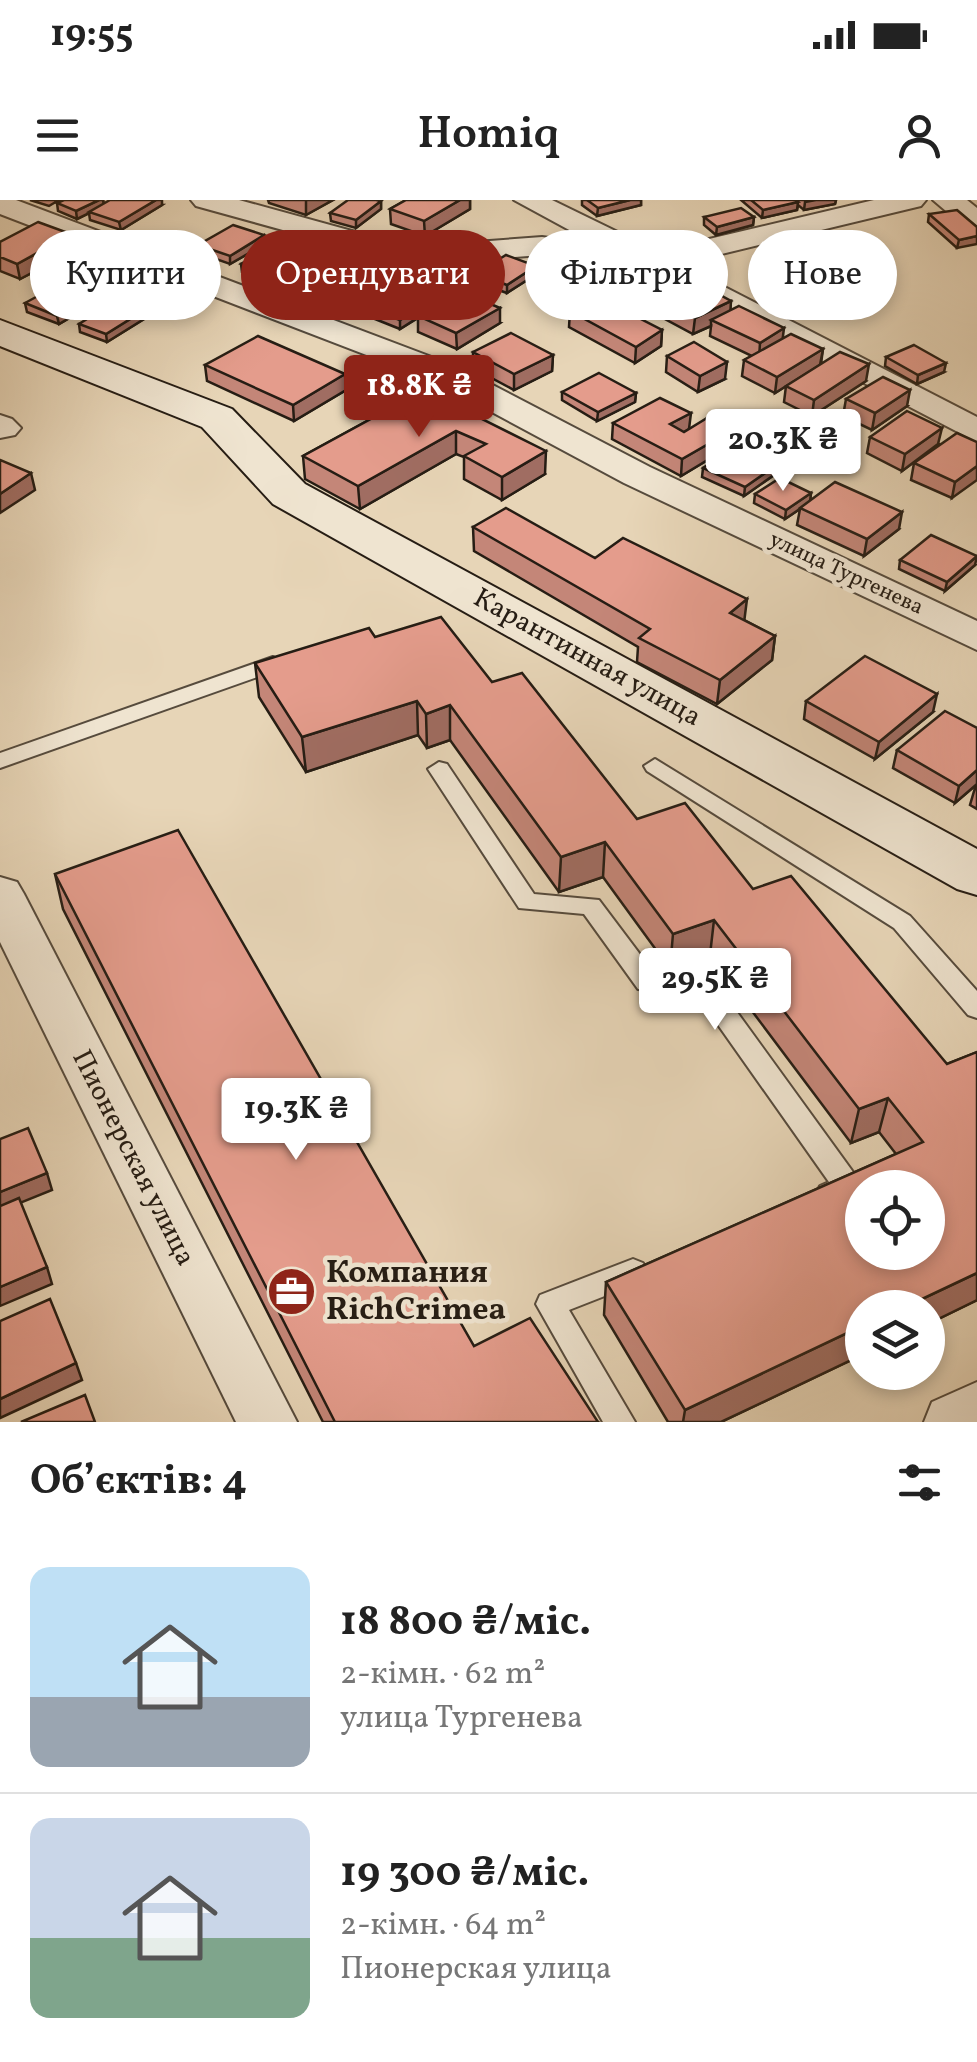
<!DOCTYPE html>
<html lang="uk">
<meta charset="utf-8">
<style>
body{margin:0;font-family:Vollkorn,serif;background:#f2f2f2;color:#222;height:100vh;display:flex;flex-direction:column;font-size:38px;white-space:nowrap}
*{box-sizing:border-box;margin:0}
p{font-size:32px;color:#767676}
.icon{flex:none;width:55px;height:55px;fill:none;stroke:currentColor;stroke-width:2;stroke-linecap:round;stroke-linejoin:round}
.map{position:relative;height:1222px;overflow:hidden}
.side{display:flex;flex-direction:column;background:#fff;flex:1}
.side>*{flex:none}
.banner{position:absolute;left:30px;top:30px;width:918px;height:90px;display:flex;gap:20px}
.buttons{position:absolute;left:845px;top:970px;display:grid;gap:20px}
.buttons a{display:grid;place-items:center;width:100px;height:100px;border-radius:50%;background:#fff;box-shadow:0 5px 15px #0003;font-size:50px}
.price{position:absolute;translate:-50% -85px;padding:0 22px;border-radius:10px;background:#fff;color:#222;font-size:32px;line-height:65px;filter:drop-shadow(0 2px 5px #0008)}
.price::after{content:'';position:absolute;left:50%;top:60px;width:30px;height:22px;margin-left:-15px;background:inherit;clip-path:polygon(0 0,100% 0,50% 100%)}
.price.selected{background:#8f2418;color:#fff}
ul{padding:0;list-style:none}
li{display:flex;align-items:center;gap:30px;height:250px;padding:0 30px}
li+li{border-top:2px solid #e0e0e0}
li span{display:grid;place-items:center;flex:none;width:280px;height:200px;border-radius:20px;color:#555}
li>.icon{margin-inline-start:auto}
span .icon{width:120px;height:120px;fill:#fffc;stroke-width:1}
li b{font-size:42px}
h2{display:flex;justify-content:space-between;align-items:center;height:120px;padding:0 30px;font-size:42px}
.chip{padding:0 35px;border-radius:45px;background:#fff;box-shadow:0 5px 15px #0003;font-size:35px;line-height:90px}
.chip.selected{background:#8f2418;color:#fff}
.status{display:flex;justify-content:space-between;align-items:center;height:70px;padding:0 50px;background:#fff;direction:ltr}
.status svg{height:28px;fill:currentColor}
header{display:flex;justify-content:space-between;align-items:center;height:130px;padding:0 30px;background:#fff;font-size:45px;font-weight:600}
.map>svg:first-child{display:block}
</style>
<div class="status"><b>19:55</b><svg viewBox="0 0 49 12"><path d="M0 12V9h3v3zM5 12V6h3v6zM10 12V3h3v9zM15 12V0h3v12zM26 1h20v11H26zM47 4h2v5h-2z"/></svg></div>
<header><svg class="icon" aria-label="menu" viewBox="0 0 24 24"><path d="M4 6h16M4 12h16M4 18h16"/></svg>Homiq<svg class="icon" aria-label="person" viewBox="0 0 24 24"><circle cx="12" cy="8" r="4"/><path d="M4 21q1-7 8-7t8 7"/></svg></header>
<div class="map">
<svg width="977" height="1222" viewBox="0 0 977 1222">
<rect width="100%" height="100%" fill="#e7d5b7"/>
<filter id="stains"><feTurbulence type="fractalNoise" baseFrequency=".002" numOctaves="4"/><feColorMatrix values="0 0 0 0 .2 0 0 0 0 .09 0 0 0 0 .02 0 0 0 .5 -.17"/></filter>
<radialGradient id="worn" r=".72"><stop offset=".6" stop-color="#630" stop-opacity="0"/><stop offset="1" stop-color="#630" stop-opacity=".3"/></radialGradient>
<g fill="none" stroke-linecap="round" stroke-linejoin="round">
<defs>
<g id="lane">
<polygon points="273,457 283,464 280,469 0,568 0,553"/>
<polygon points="655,559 910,716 977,791 977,818 968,815 894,728 647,571 644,566"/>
<polygon points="439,562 447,564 534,694 599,700 654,773 713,779 858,979 862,987 858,995 830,1006 820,1002 816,994 820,986 829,982 697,795 638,789 584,714 519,708 428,569"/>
<polygon points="633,1059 643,1063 647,1072 643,1081 569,1110 635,1222 603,1222 536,1104 540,1095"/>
</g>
<g id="street">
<polygon points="0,0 16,0 458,167 650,267 977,421 977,450 624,283 434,181 0,14"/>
<polygon points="191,0 239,0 392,42 435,45 542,37 595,44 514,0 552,0 632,39 633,49 654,52 874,0 926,0 921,6 680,64 977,217 977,242 667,80 662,73 666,67 654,70 542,55 435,63 391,60 196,6"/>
<polygon points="933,0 967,0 977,8 977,31 966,28"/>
<polygon points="0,215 12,219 21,228 15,235 0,238"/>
<polygon points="0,677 17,682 24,694 297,1222 236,1222 0,742"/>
<polygon points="977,1182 977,1222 924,1222 932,1202"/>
</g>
<polygon id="secondary" points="0,120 232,209 305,284 977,649 977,695 957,689 273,304 202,227 0,146"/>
</defs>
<use href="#lane" stroke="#564b3d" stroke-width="4"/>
<use href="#street" stroke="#564b3d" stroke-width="4"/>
<use href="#secondary" stroke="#261d14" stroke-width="4"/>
<use href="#lane" fill="#efe4d0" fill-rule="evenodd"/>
<use href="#street" fill="#efe4d0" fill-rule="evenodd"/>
<use href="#secondary" fill="#efe4d0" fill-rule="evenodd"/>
</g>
<g fill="#c48678" stroke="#261d14" stroke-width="2.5">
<polygon points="30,0 59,0 49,6"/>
<polygon points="64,0 103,0 104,4 162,5 121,30 90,20 89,13 77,19 58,11 57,3"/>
<polygon points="268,0 333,0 306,15 269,3"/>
<polygon points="406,0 470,0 470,9 425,36 391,24 390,9"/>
<polygon points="582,0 641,0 641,5 597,16 582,5"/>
<polygon points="741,0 836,0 835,4 804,10 798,5 797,10 762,18"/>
<polygon points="381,1 381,9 356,28 331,21 330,13"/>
<polygon points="929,14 977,27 957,48 928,22"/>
<polygon points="704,17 754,17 753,25 716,35 704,25"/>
<polygon points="0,42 93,56 60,75 41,68 20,79 0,71"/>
<polygon points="265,44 230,64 199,53 198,45"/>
<polygon points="310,58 311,66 280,86 242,72 241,64"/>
<polygon points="601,68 601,77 565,95 535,81 535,75 507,93 476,82 476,73"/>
<polygon points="638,88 731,101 730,111 783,139 823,149 821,164 866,181 812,216 784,202 786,186 775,193 742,176 744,160 752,156 710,136 711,126 693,134 637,104"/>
<polygon points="92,96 93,104 59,124 27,112 25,103"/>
<polygon points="359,105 425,105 425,112 500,123 457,149 418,132 418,118 400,129 360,113"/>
<polygon points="570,111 662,130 661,146 635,163 569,127"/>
<polygon points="144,119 107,142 80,132 79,124"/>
<polygon points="473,152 553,155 552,171 514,190 473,168"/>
<polygon points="667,156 725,179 698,192 666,172"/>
<polygon points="886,157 944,172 917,184 885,166"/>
<polygon points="205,165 345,174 346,190 294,221 207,181"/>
<polygon points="424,190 545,274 502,300 464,279 464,257 456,254 360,309 305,279 303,256"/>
<polygon points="562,192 636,193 635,202 597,221 562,200"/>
<polygon points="846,199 907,206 872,230 843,216"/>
<polygon points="613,223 689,229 734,244 681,276 612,239"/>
<polygon points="870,237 938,244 902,271 867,253"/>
<polygon points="977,242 952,298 911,280 914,263"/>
<polygon points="775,266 774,275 744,296 702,277 703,268"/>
<polygon points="811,293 810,301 899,329 864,356 797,325 800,309 785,319 754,303 755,294"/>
<polygon points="473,327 595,358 744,420 775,436 772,460 717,504 637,462 638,447 474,351"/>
<polygon points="900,360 975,365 945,391 899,369"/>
<polygon points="375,437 492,482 637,619 753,689 947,864 977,852 977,1100 928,1124 928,1108 862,1155 721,1222 668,1222 604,1115 606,1082 896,954 879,932 851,943 710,755 670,769 603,677 559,692 450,540 427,548 418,535 306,572 259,497 255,463"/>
<polygon points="806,501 933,512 875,559 804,519"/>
<polygon points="977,528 977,584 955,603 893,568 897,550"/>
<polygon points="977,586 977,609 970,605 975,588"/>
<polygon points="55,674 474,1146 598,1222 323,1222 63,709"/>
</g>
<g fill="#a06d62" stroke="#261d14" stroke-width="2.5">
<polygon points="99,0 103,0 104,6 77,19 76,11"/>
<polygon points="156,0 162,0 162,5 121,30 119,22"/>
<polygon points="306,0 333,0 306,15"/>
<polygon points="460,0 470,0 470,9 425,36 424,21"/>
<polygon points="630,0 641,0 641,5 597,16 598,8"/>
<polygon points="816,0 836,0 835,4 804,10 805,2"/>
<polygon points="381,1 381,9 356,28 356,20"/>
<polygon points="798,2 797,10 762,18 763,10"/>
<polygon points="754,17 753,25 716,35 717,27"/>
<polygon points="264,35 265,44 230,64 230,56"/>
<polygon points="977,36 977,44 957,48 959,40"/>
<polygon points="90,41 93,56 60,75 57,59"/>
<polygon points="39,52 41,68 20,79 17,64"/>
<polygon points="310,58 311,66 280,86 279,77"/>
<polygon points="536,66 535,75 507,93 507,85"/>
<polygon points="601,68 601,77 565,95 565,87"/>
<polygon points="92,96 93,104 59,124 57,116"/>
<polygon points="731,101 730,117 711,120 711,126 693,134 695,118"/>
<polygon points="425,105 425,113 400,129 400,120"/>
<polygon points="500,108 500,123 457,149 456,133"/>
<polygon points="143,111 144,119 107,142 106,134"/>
<polygon points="784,128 782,144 759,159 760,143"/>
<polygon points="662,130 661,146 635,163 636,147"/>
<polygon points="823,149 820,165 775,193 777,177"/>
<polygon points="553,155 552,171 514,190 514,174"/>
<polygon points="727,162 725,179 698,192 700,176"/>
<polygon points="946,163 944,172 917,184 918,175"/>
<polygon points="869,164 866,181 812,216 814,200"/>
<polygon points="345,174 346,190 294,221 293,205"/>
<polygon points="910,190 907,206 872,230 875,213"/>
<polygon points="636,193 635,202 597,221 598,212"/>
<polygon points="691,213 689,229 669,241 670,224"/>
<polygon points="736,228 734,244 681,276 682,259"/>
<polygon points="942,228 938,244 902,271 905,254"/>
<polygon points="456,231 456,254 360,309 358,286"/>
<polygon points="546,251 545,274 502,300 502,277"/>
<polygon points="775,266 774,275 744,296 745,287"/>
<polygon points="977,266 977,280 952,298 955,282"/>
<polygon points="31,273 35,290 0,313 0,294"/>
<polygon points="811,293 810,302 785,319 786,310"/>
<polygon points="902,312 899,329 864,356 867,339"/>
<polygon points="977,356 975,365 945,391 947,382"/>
<polygon points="747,399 744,423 730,413"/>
<polygon points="775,436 772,460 717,504 720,480"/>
<polygon points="937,494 933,512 875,559 879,542"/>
<polygon points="417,501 418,535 306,572 302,537"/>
<polygon points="450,505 450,540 427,548 426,514"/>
<polygon points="977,570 977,584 955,603 959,586"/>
<polygon points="605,642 603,677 559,692 561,657"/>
<polygon points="714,720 710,755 670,769 673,734"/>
<polygon points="888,898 879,932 851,943 859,909"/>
<polygon points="47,973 52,990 0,1011 0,992"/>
<polygon points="47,1067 52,1084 0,1106 0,1087"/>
<polygon points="977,1073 977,1100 928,1124 928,1108 903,1108"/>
<polygon points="862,1126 862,1155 721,1222 683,1222 685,1210"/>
<polygon points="76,1163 82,1180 0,1218 0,1199"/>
</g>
<g fill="#e49c8c" stroke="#261d14" stroke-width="2.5" fill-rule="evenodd">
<polygon points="64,0 99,0 76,11 57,3"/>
<polygon points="110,0 156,0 119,22 89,12"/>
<polygon points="348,0 376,0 381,1 356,20 330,13"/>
<polygon points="406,0 460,0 424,21 390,9"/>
<polygon points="587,0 630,0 598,8"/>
<polygon points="751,0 795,0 798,2 763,10"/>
<polygon points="741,8 754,17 717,27 704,17"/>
<polygon points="957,10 977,27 977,36 959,40 929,14"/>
<polygon points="38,22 90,41 57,59 39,52 17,64 0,57 0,42"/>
<polygon points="233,25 264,35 230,56 198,45"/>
<polygon points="272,45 310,58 279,77 241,64"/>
<polygon points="506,55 536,66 507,85 476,73"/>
<polygon points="571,55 601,68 565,87 535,72"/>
<polygon points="676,71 731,101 695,118 638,88"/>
<polygon points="60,84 92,96 57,116 25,103"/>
<polygon points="385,89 425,105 400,120 359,105"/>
<polygon points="462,92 500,108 456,133 418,116"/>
<polygon points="598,97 662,130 636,147 570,111"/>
<polygon points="116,101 143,111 106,134 79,124"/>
<polygon points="739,106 784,128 760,143 711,120"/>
<polygon points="511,133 553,155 514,174 473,152"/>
<polygon points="791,134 823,149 777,177 744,160"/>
<polygon points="258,136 345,174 293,205 205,165"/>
<polygon points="694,142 727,162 700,176 667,156"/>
<polygon points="914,145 946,163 918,175 886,157"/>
<polygon points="840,152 869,164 814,200 786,186"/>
<polygon points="599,173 636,193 598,212 562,192"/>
<polygon points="883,177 910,190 875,213 846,199"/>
<polygon points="424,190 546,251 502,277 464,256 486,244 456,231 358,286 303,256"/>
<polygon points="660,198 691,213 670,224 684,232 712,215 736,228 682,259 613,223"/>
<polygon points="907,211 942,228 905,254 870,237"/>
<polygon points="957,233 977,242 977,266 955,282 914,263"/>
<polygon points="733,247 775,266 745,287 703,268"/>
<polygon points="0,260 31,273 0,294"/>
<polygon points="780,278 811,293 786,310 755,294"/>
<polygon points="835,282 902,312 867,339 800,308"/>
<polygon points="506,308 595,358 623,338 747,399 730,413 775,436 720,480 639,438 650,429 473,327"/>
<polygon points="931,335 977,356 947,382 900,360"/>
<path d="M 441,417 L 492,482 L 522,473 L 637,619 L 685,603 L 753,689 L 791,676 L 947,864 L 977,852 L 977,1073 L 903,1108 L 862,1108 L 862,1126 L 685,1210 L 606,1082 L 923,942 L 888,898 L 859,909 L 714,720 L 673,734 L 605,642 L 561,657 L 450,505 L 426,514 L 417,501 L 302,537 L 255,463 L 369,428 L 375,437 ZM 862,988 L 928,988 L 928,1052 L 862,1052 Z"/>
<polygon points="865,456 937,494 879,542 806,501"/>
<polygon points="945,511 977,528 977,570 959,586 897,550"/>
<polygon points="178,630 474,1146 530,1118 598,1222 335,1222 55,674"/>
<polygon points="28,928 47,973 0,992 0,939"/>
<polygon points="19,998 47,1067 0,1087 0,1006"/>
<polygon points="50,1099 76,1163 0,1199 0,1121"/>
<polygon points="85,1195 95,1222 21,1222"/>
</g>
<defs>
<symbol id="office-disc" viewBox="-11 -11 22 22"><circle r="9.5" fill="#8f2418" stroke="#efe4d0"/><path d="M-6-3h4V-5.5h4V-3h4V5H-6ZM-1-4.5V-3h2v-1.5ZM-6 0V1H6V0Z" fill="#fff"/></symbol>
</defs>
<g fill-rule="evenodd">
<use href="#office-disc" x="264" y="1064" width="55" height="55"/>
</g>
<g text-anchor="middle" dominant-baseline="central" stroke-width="9" stroke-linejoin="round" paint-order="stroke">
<g font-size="22" fill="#261d14" stroke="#efe4d0">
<text transform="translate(846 374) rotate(25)">улица Тургенева</text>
</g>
<g font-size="28" fill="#261d14" stroke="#efe4d0">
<text transform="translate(587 458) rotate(29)">Карантинная улица</text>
<text transform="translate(133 958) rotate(63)">Пионерская улица</text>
</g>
<g font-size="32" font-weight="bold" fill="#261d14" stroke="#efe4d0" text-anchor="start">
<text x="326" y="1074">Компания<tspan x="326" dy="37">RichCrimea</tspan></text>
</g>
</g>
<rect width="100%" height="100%" filter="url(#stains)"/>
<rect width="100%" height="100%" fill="url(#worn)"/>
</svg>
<div class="buttons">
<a><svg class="icon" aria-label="locate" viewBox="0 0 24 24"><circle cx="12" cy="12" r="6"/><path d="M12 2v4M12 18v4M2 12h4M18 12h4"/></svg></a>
<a><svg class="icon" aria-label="layers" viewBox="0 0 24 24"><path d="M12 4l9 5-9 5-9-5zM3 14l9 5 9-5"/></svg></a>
</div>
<b class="price selected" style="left:419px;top:240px">18.8K ₴</b>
<b class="price" style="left:783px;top:294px">20.3K ₴</b>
<b class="price" style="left:715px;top:833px">29.5K ₴</b>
<b class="price" style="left:296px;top:963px">19.3K ₴</b>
<div class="banner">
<a class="chip">Купити</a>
<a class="chip selected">Орендувати</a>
<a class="chip">Фільтри</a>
<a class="chip">Нове</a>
</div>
</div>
<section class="side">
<h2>Об’єктів: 4<svg class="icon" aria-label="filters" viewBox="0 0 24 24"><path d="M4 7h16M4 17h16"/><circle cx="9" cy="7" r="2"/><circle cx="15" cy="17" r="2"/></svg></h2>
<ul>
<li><span style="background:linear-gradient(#bfe0f5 65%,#9aa5b1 0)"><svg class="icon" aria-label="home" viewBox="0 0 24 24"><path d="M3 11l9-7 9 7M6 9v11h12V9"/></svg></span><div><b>18 800 ₴/міс.</b><p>2-кімн. · 62 m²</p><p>улица Тургенева</p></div></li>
<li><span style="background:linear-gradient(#c9d6e8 60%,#7fa58c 0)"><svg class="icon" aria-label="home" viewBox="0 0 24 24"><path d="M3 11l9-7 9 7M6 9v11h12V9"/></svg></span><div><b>19 300 ₴/міс.</b><p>2-кімн. · 64 m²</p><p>Пионерская улица</p></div></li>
</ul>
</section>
